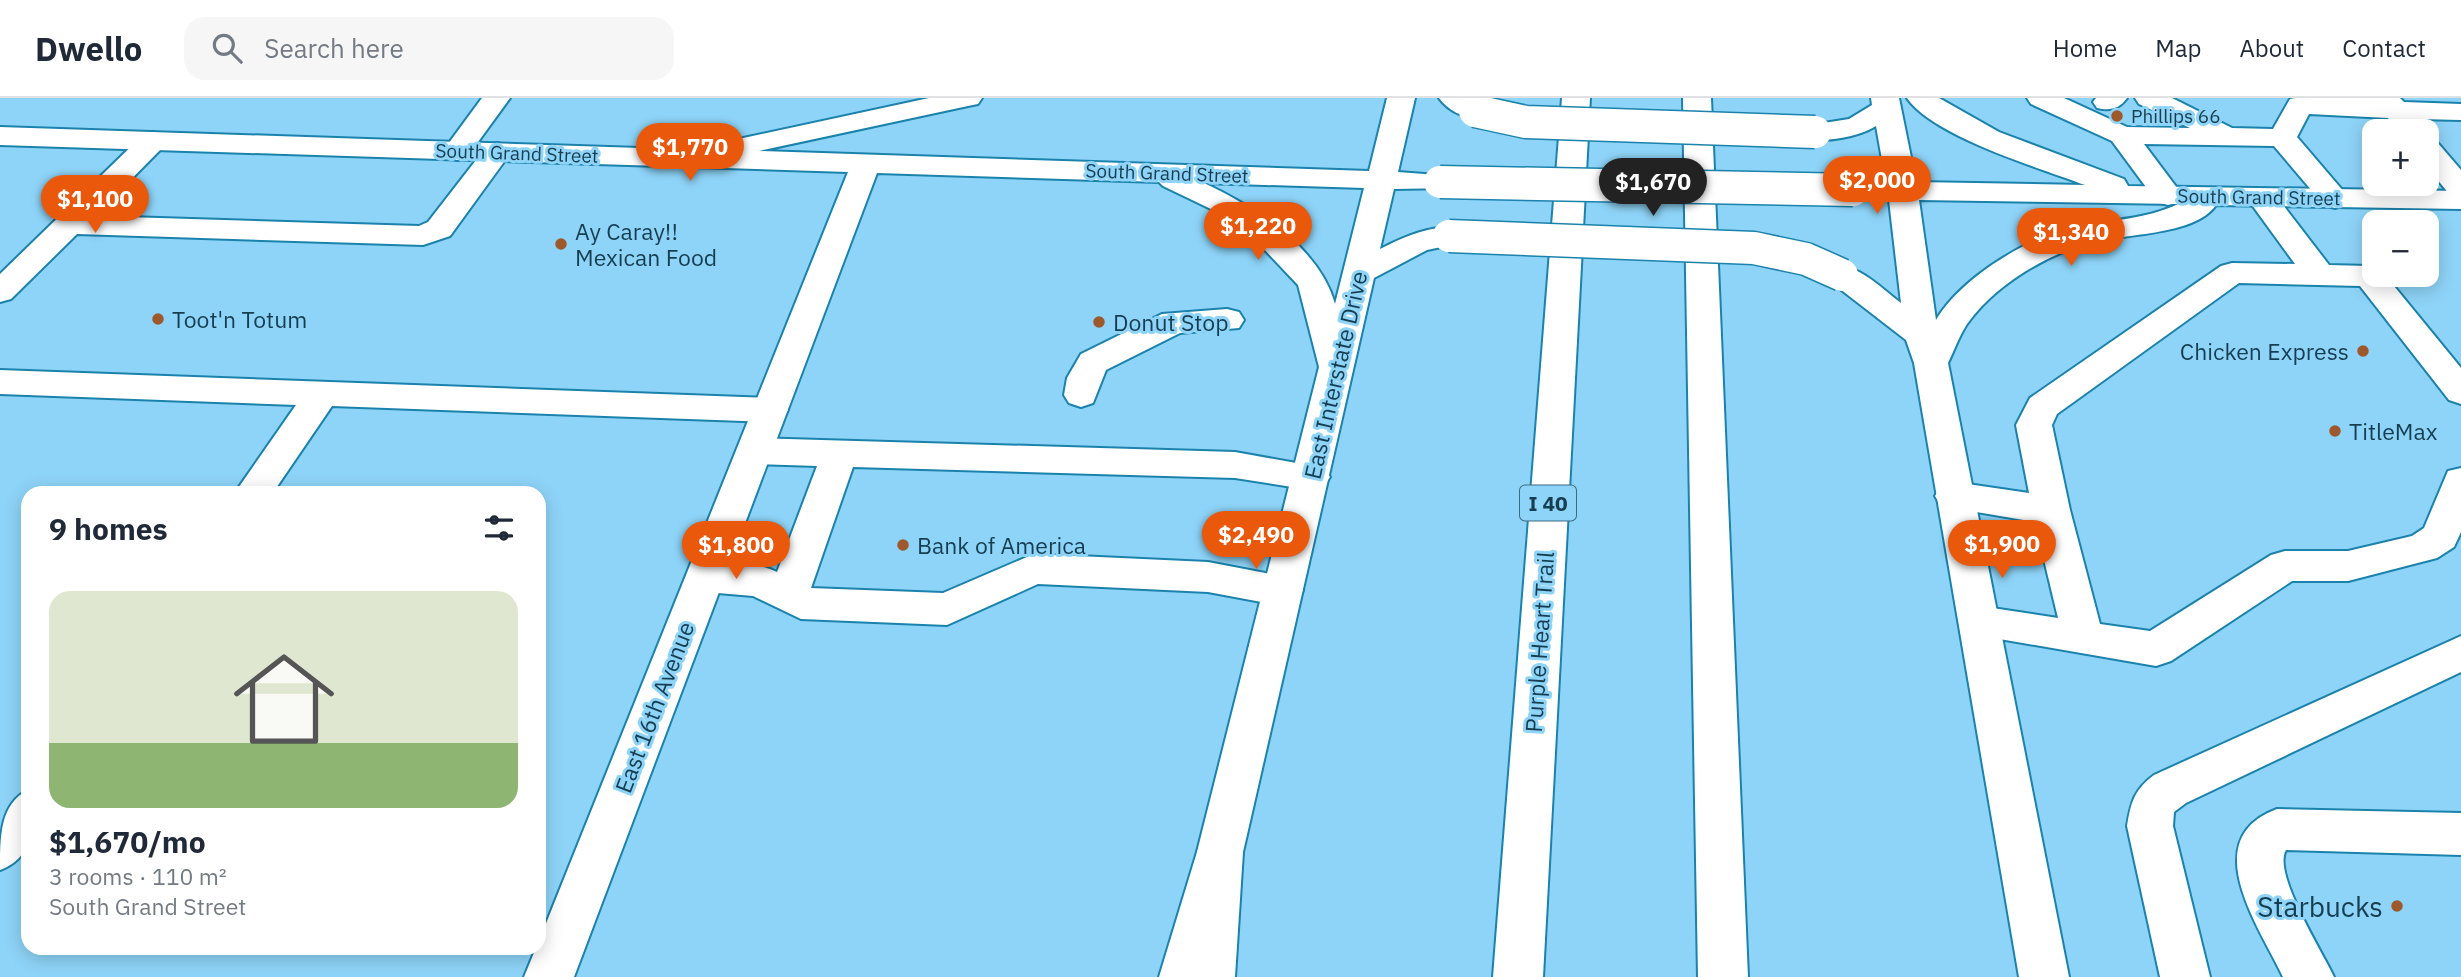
<!DOCTYPE html>
<meta charset="utf-8">
<style>
body{margin:0;font-family:"IBM Plex Sans",sans-serif;background:#f6f6f7;color:#1f2937;height:100vh;display:flex;flex-direction:column;font-size:26px;white-space:nowrap}
*{box-sizing:border-box;margin:0}
p{font-size:23px;color:#747a83}
.icon{flex:none;width:38px;height:38px;fill:none;stroke:currentColor;stroke-width:2;stroke-linecap:round;stroke-linejoin:round}
.map{position:relative;flex:1;overflow:hidden}
.drawer{position:absolute;left:21px;top:388px;width:525px;height:469px;display:flex;flex-direction:column;background:#fff;border-radius:21px;box-shadow:0 4px 18px #0003}
.drawer>*{flex:none}
.buttons{position:absolute;left:2362px;top:21px;display:grid;gap:14px}
.buttons a{display:grid;place-items:center;width:77px;height:77px;border-radius:14px;background:#fff;box-shadow:0 4px 18px #0003;font-size:35px}
.price{position:absolute;translate:-50% -60px;padding:0 16px;border-radius:24px;background:#ea580c;color:#fff;font-size:23px;line-height:46px;filter:drop-shadow(0 2px 4px #0008)}
.price::after{content:'';position:absolute;left:50%;top:42px;width:21px;height:16px;margin-left:-10px;background:inherit;clip-path:polygon(0 0,100% 0,50% 100%)}
.price.active{background:#222;color:#fff}
ul{padding:0;list-style:none}
li{display:grid;align-content:center;gap:14px;height:371px;padding:0 28px}
li+li{border-top:2px solid #e0e1e3}
li span{display:grid;place-items:center;height:217px;border-radius:21px;color:#555}
li>.icon{margin-inline-start:auto}
span .icon{width:126px;height:126px;fill:#fffc;stroke-width:1}
li b{font-size:30px}
h2{display:flex;justify-content:space-between;align-items:center;height:84px;padding:0 28px;font-size:30px}
header{display:flex;align-items:center;gap:42px;box-sizing:border-box;height:98px;padding:0 35px;background:#fff;border-bottom:2px solid #e0e1e3}
header strong{font-size:33px}
nav{display:flex;gap:38px;margin-inline-start:auto;font-size:24px}
.search{width:490px;height:63px;background:#f6f6f7;display:flex;align-items:center;gap:18px;box-sizing:border-box;padding:0 24px;border-radius:21px;color:#747a83;font-size:26px}
.map>svg:first-child{display:block}
</style>
<header>
<strong>Dwello</strong>
<div class="search"><svg class="icon" aria-label="search" viewBox="0 0 24 24"><circle cx="10" cy="10" r="6"/><path d="M15 15l6 6"/></svg>Search here</div>
<nav><a>Home</a><a>Map</a><a>About</a><a>Contact</a></nav>
</header>
<div class="map">
<svg width="2461" height="879" viewBox="0 0 2461 879">
<rect width="100%" height="100%" fill="#8ed4f8"/>
<g fill="none" stroke-linecap="round" stroke-linejoin="round">
<defs>
<g id="minor">
<polygon points="482,0 510,0 467,59 457,62 447,59 443,53"/>
<polygon points="2027,0 2064,0 2127,29 2190,30 2139,6 2135,0 2172,0 2232,30 2273,31 2290,1 2295,0 2400,0 2404,4 2461,6 2461,22 2418,21 2427,33 2398,33 2388,20 2309,16 2297,39 2350,101 2346,107 2335,110 2324,107 2274,48 2144,46 2183,98 2179,104 2168,107 2157,104 2112,43 2031,6"/>
<path d="M 2096,0 L 2127,0 C 2119,11 2110,13 2097,10 L 2093,4 Z"/>
<polygon points="153,34 163,37 167,43 163,49 95,118 419,128 428,124 487,48 497,45 507,48 511,54 450,138 423,147 77,136 11,201 0,204 0,176 143,37"/>
<polygon points="2427,41 2437,44 2461,72 2461,100 2450,97 2427,69"/>
<polygon points="2262,91 2273,94 2329,167 2369,168 2375,169 2375,177 2385,177 2461,270 2461,306 2449,302 2360,188 2239,185 2057,316 2052,327 2070,412 2100,526 2150,533 2271,457 2285,453 2348,453 2412,438 2424,430 2448,373 2461,370 2461,434 2454,449 2437,460 2348,483 2292,483 2171,563 2156,568 1965,535 1959,524 1965,513 1979,508 2058,520 2035,424 1941,408 1935,398 1941,388 1954,384 2029,395 2016,327 2030,300 2221,168 2232,165 2295,166 2247,100 2251,94"/>
<polygon points="1227,211 1239,214 1244,222 1239,230 1180,235 1106,272 1093,305 1081,309 1069,305 1064,297 1067,280 1081,256 1162,216"/>
<polygon points="0,272 770,300 782,303 788,312 782,321 770,324 332,308 272,396 234,396 296,307 0,296"/>
<path d="M 755,340 L 1235,354 L 1324,370 L 1330,379 L 1324,388 L 1311,392 L 1235,380 L 853,369 L 811,490 L 943,495 L 1034,456 L 1208,464 L 1297,481 L 1303,492 L 1297,503 L 1283,508 L 1208,494 L 1038,486 L 947,527 L 801,521 L 753,498 L 706,494 L 692,490 L 686,479 L 692,468 C 716,460 754,463 777,474 L 817,368 L 755,366 L 742,362 L 737,353 L 742,344 Z"/>
<path d="M 2461,538 L 2461,574 L 2186,705 L 2174,714 L 2173,728 L 2210,879 L 2160,879 L 2127,728 C 2131,704 2134,692 2154,677 Z"/>
<path d="M 28,692 C 28,726 38,758 0,772 C 0,738 0,706 28,692 Z"/>
<path d="M 2277,711 L 2461,715 L 2461,757 L 2286,752 C 2272,775 2322,853 2334,879 L 2283,879 C 2259,828 2196,741 2277,711 Z"/>
</g>
<g id="major">
<path d="M 929,0 L 982,0 L 978,6 L 968,8 L 759,53 L 1369,73 L 1387,0 L 1415,0 L 1398,74 L 1451,78 L 1455,84 L 1451,90 L 1394,91 L 1380,151 C 1404,139 1434,125 1460,131 L 1465,138 L 1460,145 L 1427,152 L 1374,180 L 1243,754 L 1209,879 L 1159,879 L 1197,754 L 1319,269 L 1298,187 L 1262,149 L 1215,113 L 1163,88 L 1159,84 L 877,75 L 574,879 L 524,879 L 536,850 L 539,850 L 539,843 L 848,74 L 0,47 L 0,29 L 733,53 L 730,48 L 734,42 ZM 1204,85 L 1364,90 L 1335,206 C 1319,149 1255,109 1204,85 Z"/>
<path d="M 1439,0 L 1473,0 L 1489,13 L 1485,19 C 1469,23 1449,14 1439,0 Z"/>
<path d="M 1871,0 L 1899,0 L 1916,84 L 2085,87 C 2040,70 1934,39 1907,0 L 1939,0 L 1999,34 L 2124,81 L 2128,88 L 2461,93 L 2461,111 L 2216,107 C 2194,139 2120,135 2085,146 C 2041,160 1994,188 1967,226 C 1959,238 1954,253 1948,265 L 2069,879 L 2019,879 L 1914,265 L 1906,242 L 1831,184 L 1826,177 L 1831,170 C 1857,163 1880,190 1901,205 L 1889,102 L 1842,98 L 1838,92 L 1842,86 L 1886,84 L 1876,28 C 1858,39 1826,45 1805,40 L 1801,34 L 1805,28 L 1849,21 L 1872,7 ZM 1919,102 L 2178,106 C 2147,121 2111,122 2077,128 C 2028,139 1962,179 1936,222 Z"/>
</g>
<g id="highway">
<polygon points="1562,0 1590,0 1543,879 1493,879"/>
<polygon points="1683,0 1711,0 1748,879 1698,879"/>
<polygon points="1220,733 1236,739 1243,754 1235,879 1185,879 1197,754 1204,739"/>
</g>
</defs>
<use href="#minor" stroke="#1a82ab" stroke-width="4"/>
<use href="#major" stroke="#1a82ab" stroke-width="4"/>
<use href="#highway" stroke="#1a82ab" stroke-width="4"/>
<use href="#minor" fill="#fff" fill-rule="evenodd"/>
<use href="#major" fill="#fff" fill-rule="evenodd"/>
<use href="#highway" fill="#fff" fill-rule="evenodd"/>
<defs>
<g id="major-bridge">
<polyline points="1475,13 1526,24 1815,34"/>
<polyline points="1440,84 1853,92"/>
<polyline points="1449,138 1754,150 1806,161 1842,177"/>
</g>
</defs>
<use href="#major-bridge" stroke="#1a82ab" stroke-width="35" stroke-linecap="butt"/>
<use href="#major-bridge" stroke="#fff" stroke-width="32"/>
</g>
<g fill="#9d582c" stroke="#8ed4f8" stroke-width="2.5">
<circle cx="2117" cy="18" r="7"/>
<circle cx="561" cy="146" r="7"/>
<circle cx="158" cy="221" r="7"/>
<circle cx="1099" cy="224" r="7"/>
<circle cx="2363" cy="253" r="7"/>
<circle cx="2335" cy="333" r="7"/>
<circle cx="903" cy="447" r="7"/>
<circle cx="2397" cy="808" r="7"/>
</g>
<g text-anchor="middle" dominant-baseline="central" stroke-width="6" stroke-linejoin="round" paint-order="stroke">
<g font-size="19" fill="#163e50" stroke="#8ed4f8" text-anchor="start">
<text x="2131" y="18">Phillips 66</text>
</g>
<g font-size="19" fill="#163e50" stroke="#8ed4f8">
<text transform="translate(517 55) rotate(2)">South Grand Street</text>
<text transform="translate(1167 75) rotate(2)">South Grand Street</text>
<text transform="translate(2259 99) rotate(1)">South Grand Street</text>
</g>
<rect fill="#8ed4f8" stroke="#3a6b82" stroke-width="2" x="1520" y="387.5" width="56" height="35" rx="5"/>
<g font-size="21" font-weight="bold" fill="#163e50">
<text x="1548" y="405">I 40</text>
</g>
<g font-size="23" fill="#163e50" stroke="#8ed4f8" text-anchor="start">
<text x="575" y="133">Ay Caray!!<tspan x="575" dy="26">Mexican Food</tspan></text>
<text x="172" y="221">Toot'n Totum</text>
<text x="1113" y="224">Donut Stop</text>
<text x="2349" y="253" text-anchor="end">Chicken Express</text>
<text x="2349" y="333">TitleMax</text>
<text x="917" y="447">Bank of America</text>
</g>
<g font-size="23" fill="#163e50" stroke="#8ed4f8">
<text transform="translate(1335 277) rotate(-77)">East Interstate Drive</text>
<text transform="translate(1539 544) rotate(-86)">Purple Heart Trail</text>
<text transform="translate(654 609) rotate(-69)">East 16th Avenue</text>
</g>
<g font-size="28" fill="#163e50" stroke="#8ed4f8" text-anchor="end">
<text x="2383" y="808">Starbucks</text>
</g>
</g>
</svg>
<div class="buttons">
<a>+</a>
<a>−</a>
</div>
<b class="price" style="left:690px;top:85px">$1,770</b>
<b class="price" style="left:1877px;top:118px">$2,000</b>
<b class="price active" style="left:1653px;top:120px">$1,670</b>
<b class="price" style="left:95px;top:137px">$1,100</b>
<b class="price" style="left:1258px;top:164px">$1,220</b>
<b class="price" style="left:2071px;top:170px">$1,340</b>
<b class="price" style="left:1256px;top:473px">$2,490</b>
<b class="price" style="left:2002px;top:482px">$1,900</b>
<b class="price" style="left:736px;top:483px">$1,800</b>
<section class="drawer">
<h2>9 homes<svg class="icon" aria-label="filters" viewBox="0 0 24 24"><path d="M4 7h16M4 17h16"/><circle cx="9" cy="7" r="2"/><circle cx="15" cy="17" r="2"/></svg></h2>
<ul>
<li><span style="background:linear-gradient(#dfe7d0 70%,#8fb573 0)"><svg class="icon" aria-label="home" viewBox="0 0 24 24"><path d="M3 11l9-7 9 7M6 9v11h12V9"/></svg></span><div><b>$1,670/mo</b><p>3 rooms · 110 m²</p><p>South Grand Street</p></div></li>
</ul>
</section>
</div>
